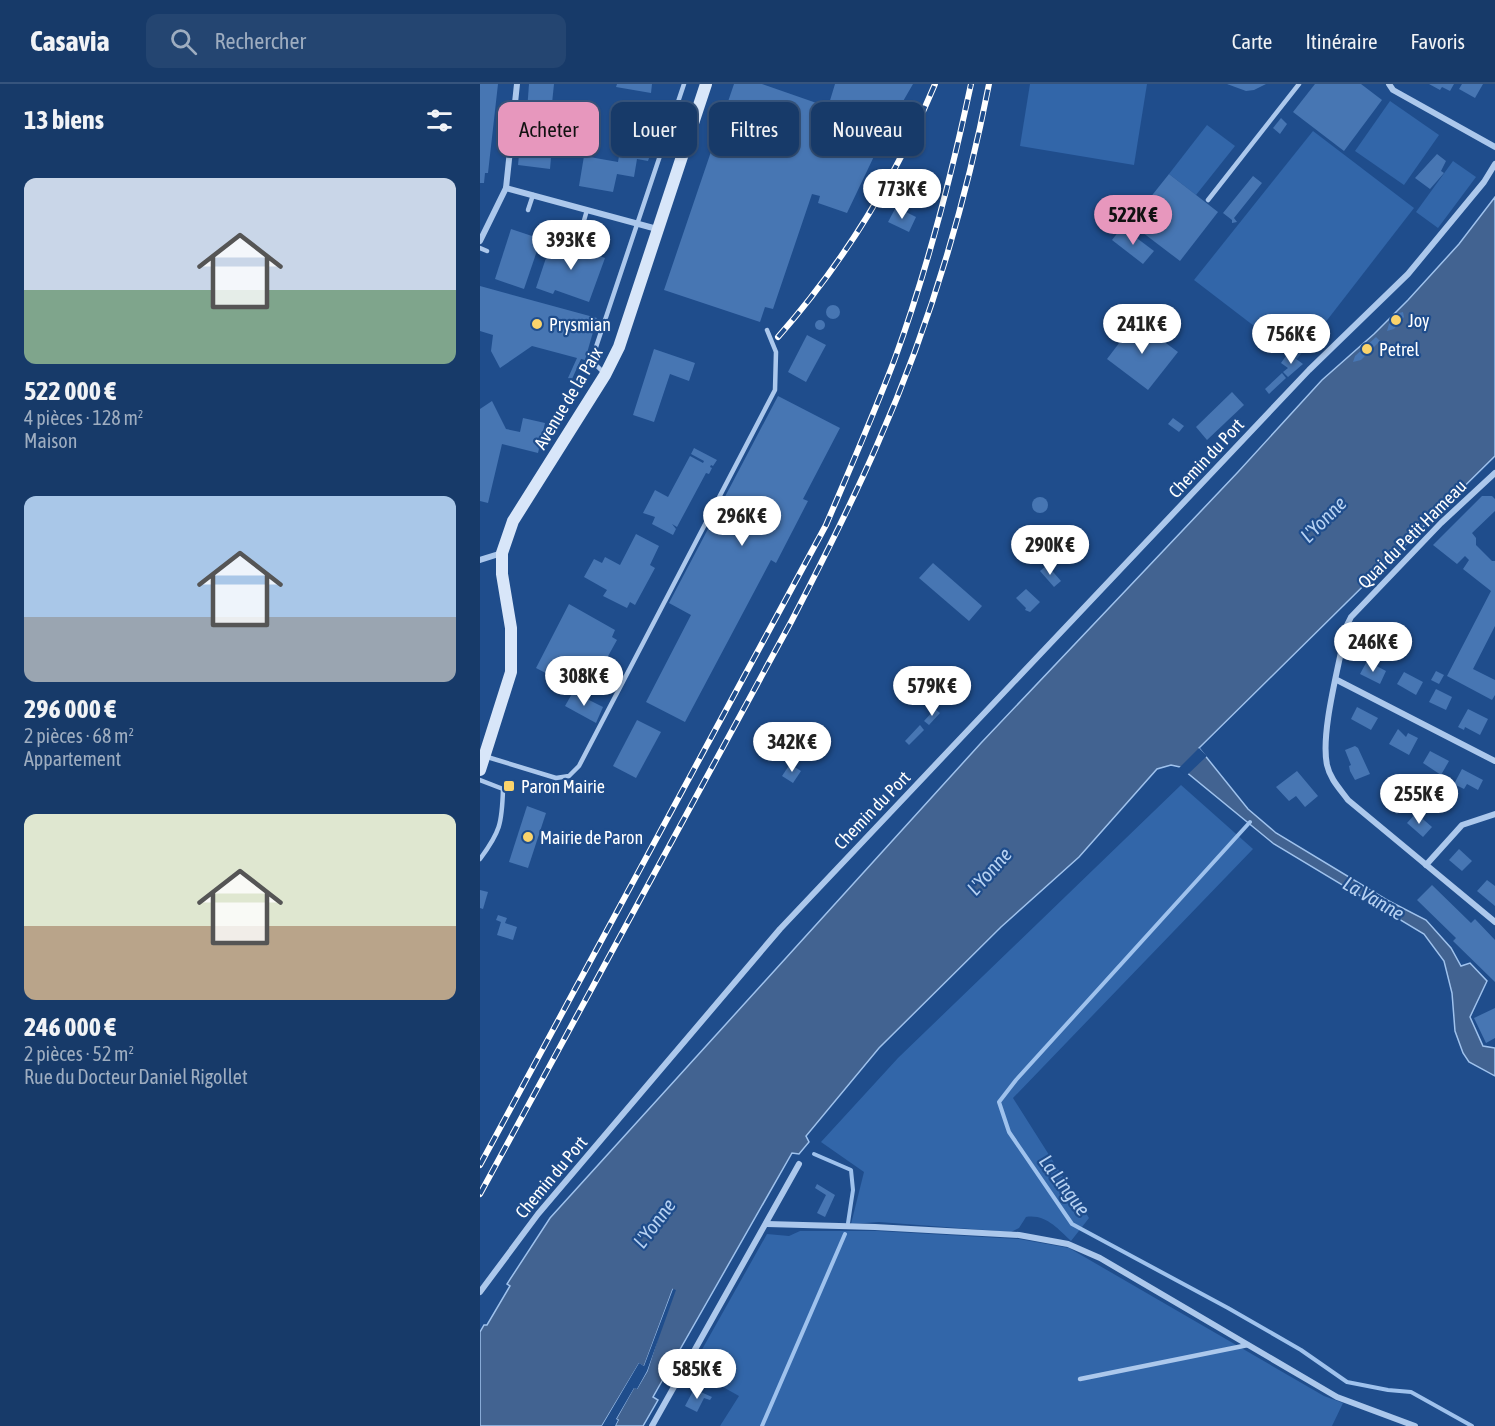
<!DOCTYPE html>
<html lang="fr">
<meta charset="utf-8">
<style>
body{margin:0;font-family:"Asap Condensed",sans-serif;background:#244571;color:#f1f3f6;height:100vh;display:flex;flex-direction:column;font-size:22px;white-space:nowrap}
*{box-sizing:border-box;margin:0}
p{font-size:20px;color:#9eadc0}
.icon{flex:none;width:33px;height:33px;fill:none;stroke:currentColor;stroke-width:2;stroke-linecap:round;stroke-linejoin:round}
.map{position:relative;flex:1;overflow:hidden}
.side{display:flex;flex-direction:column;background:#173a69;width:480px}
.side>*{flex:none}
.top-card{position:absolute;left:18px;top:18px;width:570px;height:54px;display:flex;gap:12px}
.price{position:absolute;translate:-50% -51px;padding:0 14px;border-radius:21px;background:#fff;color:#222;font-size:20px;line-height:39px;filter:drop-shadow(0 2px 3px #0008)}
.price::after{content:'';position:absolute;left:50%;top:36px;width:18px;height:14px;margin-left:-9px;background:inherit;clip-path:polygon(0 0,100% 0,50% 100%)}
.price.on{background:#e797bd;color:#111}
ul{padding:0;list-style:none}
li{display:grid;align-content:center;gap:12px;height:318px;padding:0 24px}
li span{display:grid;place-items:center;height:186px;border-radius:12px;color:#555}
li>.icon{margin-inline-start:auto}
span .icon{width:108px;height:108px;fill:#fffc;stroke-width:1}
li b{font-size:26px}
h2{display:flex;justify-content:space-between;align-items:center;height:72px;padding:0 24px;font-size:26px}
.chip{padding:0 21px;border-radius:12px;background:#173a69;box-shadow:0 2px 4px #0004,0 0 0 2px #36547d;font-size:21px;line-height:54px}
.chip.on{background:#e797bd;color:#111}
header{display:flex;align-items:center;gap:36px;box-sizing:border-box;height:84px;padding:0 30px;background:#173a69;border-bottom:2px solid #36547d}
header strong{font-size:28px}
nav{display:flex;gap:33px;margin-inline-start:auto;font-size:21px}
.search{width:420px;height:54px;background:#244571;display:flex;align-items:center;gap:15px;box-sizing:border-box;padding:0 21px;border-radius:12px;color:#9eadc0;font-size:22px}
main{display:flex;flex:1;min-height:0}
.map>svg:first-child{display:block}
</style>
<header>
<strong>Casavia</strong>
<div class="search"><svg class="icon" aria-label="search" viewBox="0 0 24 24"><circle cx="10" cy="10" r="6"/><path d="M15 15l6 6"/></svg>Rechercher</div>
<nav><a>Carte</a><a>Itinéraire</a><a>Favoris</a></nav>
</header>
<main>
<section class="side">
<h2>13 biens<svg class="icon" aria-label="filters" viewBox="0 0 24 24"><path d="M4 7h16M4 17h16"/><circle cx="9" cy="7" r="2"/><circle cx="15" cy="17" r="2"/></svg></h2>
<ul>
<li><span style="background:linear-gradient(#c9d6e8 60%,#7fa58c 0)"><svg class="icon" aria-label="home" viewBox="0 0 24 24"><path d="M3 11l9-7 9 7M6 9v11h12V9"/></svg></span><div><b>522 000 €</b><p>4 pièces · 128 m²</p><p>Maison</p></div></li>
<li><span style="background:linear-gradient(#a9c7e8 65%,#9aa5b1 0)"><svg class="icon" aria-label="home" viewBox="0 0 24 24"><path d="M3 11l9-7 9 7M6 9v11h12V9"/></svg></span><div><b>296 000 €</b><p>2 pièces · 68 m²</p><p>Appartement</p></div></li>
<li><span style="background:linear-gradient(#dfe7d0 60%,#b9a48a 0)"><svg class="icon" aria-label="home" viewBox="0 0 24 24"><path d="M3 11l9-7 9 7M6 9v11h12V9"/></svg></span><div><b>246 000 €</b><p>2 pièces · 52 m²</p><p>Rue du Docteur Daniel Rigollet</p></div></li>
</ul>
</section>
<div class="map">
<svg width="1015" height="1342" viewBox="0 0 1015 1342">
<rect width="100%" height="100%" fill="#1f4d8c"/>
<g fill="#3266a9">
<polygon points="550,0 667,0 654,81 540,62"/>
<polygon points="910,17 959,51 924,101 875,67"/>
<polygon points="727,41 755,62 716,111 689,90"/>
<polygon points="833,47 934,124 817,275 714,196"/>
<polygon points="973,77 996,93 958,144 936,128"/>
<path d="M 701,701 L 773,765 L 533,1014 L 609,1134 L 591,1157 C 578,1145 566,1130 546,1133 L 539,1144 L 531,1148 L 399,1138 L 371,1140 L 384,1088 L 341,1058 L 418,974 Z"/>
<polygon points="320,1147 397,1147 539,1155 589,1164 844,1312 863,1319 852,1342 240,1342 259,1312 211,1285 287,1150 309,1152"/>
</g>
<polygon fill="#426391" stroke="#9fc2ed" stroke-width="1.5" points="1015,113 1015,372 719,664 768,725 796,749 907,816 946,836 971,864 981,882 990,879 1007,897 990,933 1003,962 1015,964 1015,992 989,978 983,969 975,947 972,909 964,877 944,850 794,760 700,683 691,681 677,685 599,773 521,843 399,964 326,1052 329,1058 319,1070 312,1069 182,1297 173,1313 178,1316 163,1342 135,1342 138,1336 136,1335 154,1303 157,1304 167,1287 193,1205 164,1283 159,1280 122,1342 0,1342 0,1248 4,1241 7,1241 30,1202 27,1200 70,1134 501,659 758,388 842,296 894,250 928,216 979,160"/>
<g fill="#1f4d8c">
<polygon points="719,664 727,672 706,692 698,685"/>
<polygon points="193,1205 196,1206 167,1287 157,1305 154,1304 136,1335 138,1336 135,1342 132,1342 133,1333 152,1301 155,1301 164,1285 160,1284 126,1342 122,1342 159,1279 164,1282"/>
</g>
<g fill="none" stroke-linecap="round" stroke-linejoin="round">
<g stroke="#9fc2ed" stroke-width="4">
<polyline points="770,738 536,996 519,1018 529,1048 592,1140 748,1224 821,1266 867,1298 908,1306 931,1308 992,1342"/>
<polyline points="334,1070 371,1086 373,1106 368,1139"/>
<polyline points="282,1342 365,1150"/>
</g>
</g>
<g fill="#4776b3">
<polygon points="0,0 18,0 8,89 5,89 4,99 0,99"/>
<polygon points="49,0 74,0 71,29 47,27"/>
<polygon points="137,0 172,0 171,9 136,3"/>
<polygon points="254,0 282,0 348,23 355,0 433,0 407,45 367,129 338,119 340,112 332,110 293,225 285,223 280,238 184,206"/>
<polygon points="747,0 786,0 774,6 766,7"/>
<polygon points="835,0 881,0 902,16 864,67 813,28"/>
<polygon points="949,0 974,0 970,7 962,3 960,6"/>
<polygon points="982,0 1003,0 995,14 979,5"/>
<polygon points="159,27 183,32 168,77 157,75 154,93 137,90 133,108 99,102 104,72 138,78 139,72 152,74 161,44 156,43"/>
<polygon points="801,34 807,40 800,50 793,44"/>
<polygon points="56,49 73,51 70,85 38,81 40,61 55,62"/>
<polygon points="957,70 966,77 961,87 964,89 950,105 935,94"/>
<polygon points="689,90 738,128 700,177 650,139"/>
<polygon points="773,92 782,99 754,134 757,138 752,139 752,136 743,129"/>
<polygon points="416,123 436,133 429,148 408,138"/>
<polygon points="642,143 674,167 663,180 632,156"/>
<polygon points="31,145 61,155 44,205 15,195"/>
<polygon points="92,157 109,163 108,168 125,174 109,218 75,206 73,210 56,204 71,159 89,165"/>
<polygon points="0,202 117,234 105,276 101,275 92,295 88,294 97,274 52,262 20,284 11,267 13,251 0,247"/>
<circle cx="353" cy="228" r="7"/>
<polygon points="923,228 924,233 914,245 907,247 909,240 919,229"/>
<circle cx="340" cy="241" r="5"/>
<polygon points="656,237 698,268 668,306 627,275"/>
<polygon points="327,251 346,261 326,298 308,288"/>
<polygon points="896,253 900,257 881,276 873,278 875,272"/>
<polygon points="174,265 215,279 209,297 190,290 174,338 153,331"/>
<polygon points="808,269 823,280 808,293 803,288 808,284 801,279"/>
<polygon points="802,289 806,294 789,310 785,305"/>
<polygon points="752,308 764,321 727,356 716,343"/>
<polygon points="298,312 360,344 323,415 328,417 296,479 291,476 205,638 166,618 211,531 189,519"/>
<polygon points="12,317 26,345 40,348 43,334 65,339 58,369 22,360 8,419 0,417 0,325"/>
<polygon points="693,334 704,342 699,348 688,340"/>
<polygon points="214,364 237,376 233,382 231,381 230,383 232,384 229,390 226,389 197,443 192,440 196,445 193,451 172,440 175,433 163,429 175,406 188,413 210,372 223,379 224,377 211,370"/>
<polygon points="1002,412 1012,412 1015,415 1015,427 992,449 996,454 996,461 1012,477 1015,477 1015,542 993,585 1015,596 1015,611 1012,616 967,592 1011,507 983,485 989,476 985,472 977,480 953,461"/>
<circle cx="560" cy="421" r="8"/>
<polygon points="156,450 179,462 170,481 175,484 155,521 150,518 147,524 123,512 127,506 104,493 114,475 122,479 125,473 140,481"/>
<polygon points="593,451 599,457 587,468 581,462"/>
<polygon points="453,479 502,522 489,537 439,494"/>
<polygon points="567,481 581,497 574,503 560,487"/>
<polygon points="546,505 560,518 550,528 545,526 546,524 536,514"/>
<polygon points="89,520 135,546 132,553 137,556 117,592 112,589 102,608 56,584"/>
<polygon points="887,577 906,587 900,600 880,590"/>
<polygon points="956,587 964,591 959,600 951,596"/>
<polygon points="924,588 943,598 936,611 917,600"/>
<polygon points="956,605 972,613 966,626 949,618"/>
<polygon points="93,608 123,623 116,639 85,622"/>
<polygon points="877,623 898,634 891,646 871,635"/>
<polygon points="455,625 460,629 449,641 444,637"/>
<polygon points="988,625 1008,635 1000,651 985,643 984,646 978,643"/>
<polygon points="157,636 181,648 156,694 133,682"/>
<polygon points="440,641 444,646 429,661 425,657"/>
<polygon points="918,645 926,653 928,649 938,654 929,671 909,660"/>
<polygon points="875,662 878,664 890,690 875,696 870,687 869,682 871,681 865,666"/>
<polygon points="950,667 969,677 961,691 943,679"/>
<polygon points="310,680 321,687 313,699 302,692"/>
<polygon points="982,685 1003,696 998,706 987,700 984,705 974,700"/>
<polygon points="817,687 838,712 825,723 816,712 809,717 796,703"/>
<polygon points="912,707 926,720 917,730 903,718"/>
<polygon points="47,722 66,729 48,784 29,778"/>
<polygon points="936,729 952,743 943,753 927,739"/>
<polygon points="979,765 992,777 982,787 969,776"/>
<polygon points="1007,796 1015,802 1015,822 997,807"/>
<polygon points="952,801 991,839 995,835 1015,856 1015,898 973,857 976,854 937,816"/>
<polygon points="0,806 8,808 3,825 0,824"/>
<polygon points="18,831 27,834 25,839 37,843 33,856 17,851 21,838 16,836"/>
<polygon points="1015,924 1015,954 1006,959 994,934"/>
<polygon points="337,1100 355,1111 345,1133 337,1129 346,1111 335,1104"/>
<polygon points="224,1289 240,1298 237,1304 221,1295"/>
<polygon points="214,1305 232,1313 230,1316 224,1314 217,1328 205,1322"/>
</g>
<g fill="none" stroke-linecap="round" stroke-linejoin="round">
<g stroke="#acc8ec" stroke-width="4.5">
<polyline points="728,116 819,0"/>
<polyline points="48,126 53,111"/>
<polyline points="103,140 107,126"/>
<polyline points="0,164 7,167"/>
<polyline points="124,289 114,279 114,269 204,0"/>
<polyline points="4,672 76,694 89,692 99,682 295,306 296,268 287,246"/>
<path d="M 0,696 L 23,705 C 22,740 20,748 0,775"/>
<polyline points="600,1295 768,1261"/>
</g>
<g stroke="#acc8ec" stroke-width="6">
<polyline points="909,0 913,6 1015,63"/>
<polyline points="26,104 177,145"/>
<polyline points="0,157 26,104 37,0"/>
<path d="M 1015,389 L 961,439 L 871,533 L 866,543 C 860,579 840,648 847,681 C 850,695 860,705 868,716 L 1015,838"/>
<polyline points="0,476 22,469"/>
<polyline points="857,596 1015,677"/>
<polyline points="946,781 982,741 1015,730"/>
<polyline points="287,1140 395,1143 539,1151 588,1160 620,1174 857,1313 935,1342"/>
<polyline points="0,1208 58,1130 300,845 829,286 928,190 1004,98 1015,80"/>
<polyline points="172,1342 319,1080"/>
</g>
<polyline stroke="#d8e6f9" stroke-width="12" points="0,686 31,588 31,544 22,490 22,469 33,437 125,291 139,263 226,0"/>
<defs>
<g id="rail">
<path d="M 298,253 C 365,177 416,93 455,0"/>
<path d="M 0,1081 L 346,441 C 369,387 393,332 414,277 C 447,187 471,94 491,0"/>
<path d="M 0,1110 L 311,538 C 341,480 371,421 397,361 C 448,246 485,123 509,0"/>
</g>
</defs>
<use href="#rail" stroke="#fff" stroke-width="6"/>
<use href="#rail" stroke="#1f4d8c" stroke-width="4" stroke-dasharray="11" stroke-linecap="butt"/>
</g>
<g fill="#fad36b" stroke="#1f4d8c" stroke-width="2">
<circle cx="916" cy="236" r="6"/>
<circle cx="57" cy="240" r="6"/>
<circle cx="887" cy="265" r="6"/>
<rect x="23" y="696" width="12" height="12" rx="3"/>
<circle cx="48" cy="753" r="6"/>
</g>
<g text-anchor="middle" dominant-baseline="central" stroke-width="4.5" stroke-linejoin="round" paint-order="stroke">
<g font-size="18" fill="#fff" stroke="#1f4d8c" text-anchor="start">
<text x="928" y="236">Joy</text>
<text x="69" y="240">Prysmian</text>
<text x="899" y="265">Petrel</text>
<text x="41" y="702">Paron Mairie</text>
<text x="60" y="753">Mairie de Paron</text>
</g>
<g font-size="18" fill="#fff" stroke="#1f4d8c">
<text transform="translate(88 314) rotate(-59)">Avenue de la Paix</text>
<text transform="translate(726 374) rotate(-47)">Chemin du Port</text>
<text transform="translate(932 450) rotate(-45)">Quai du Petit Hameau</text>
<text transform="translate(392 726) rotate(-46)">Chemin du Port</text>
<text transform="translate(71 1093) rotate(-50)">Chemin du Port</text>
</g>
<g font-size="20" font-style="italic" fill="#b7d2f3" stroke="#1f4d8c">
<text transform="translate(843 435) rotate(-45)">L'Yonne</text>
<text transform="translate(509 787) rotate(-48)">L'Yonne</text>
<text transform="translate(894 814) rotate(30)">La Vanne</text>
<text transform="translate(585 1101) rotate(53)">La Lingue</text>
<text transform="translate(174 1139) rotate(-53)">L'Yonne</text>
</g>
</g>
</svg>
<b class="price" style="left:422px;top:136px">773K €</b>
<b class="price on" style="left:653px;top:162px">522K €</b>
<b class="price" style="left:91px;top:187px">393K €</b>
<b class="price" style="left:662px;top:271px">241K €</b>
<b class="price" style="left:811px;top:281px">756K €</b>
<b class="price" style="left:262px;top:463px">296K €</b>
<b class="price" style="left:570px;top:492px">290K €</b>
<b class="price" style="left:893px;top:589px">246K €</b>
<b class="price" style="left:104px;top:623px">308K €</b>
<b class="price" style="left:452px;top:633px">579K €</b>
<b class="price" style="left:312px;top:689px">342K €</b>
<b class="price" style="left:939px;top:741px">255K €</b>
<b class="price" style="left:217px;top:1316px">585K €</b>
<div class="top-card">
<a class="chip on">Acheter</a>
<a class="chip">Louer</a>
<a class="chip">Filtres</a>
<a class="chip">Nouveau</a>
</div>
</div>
</main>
